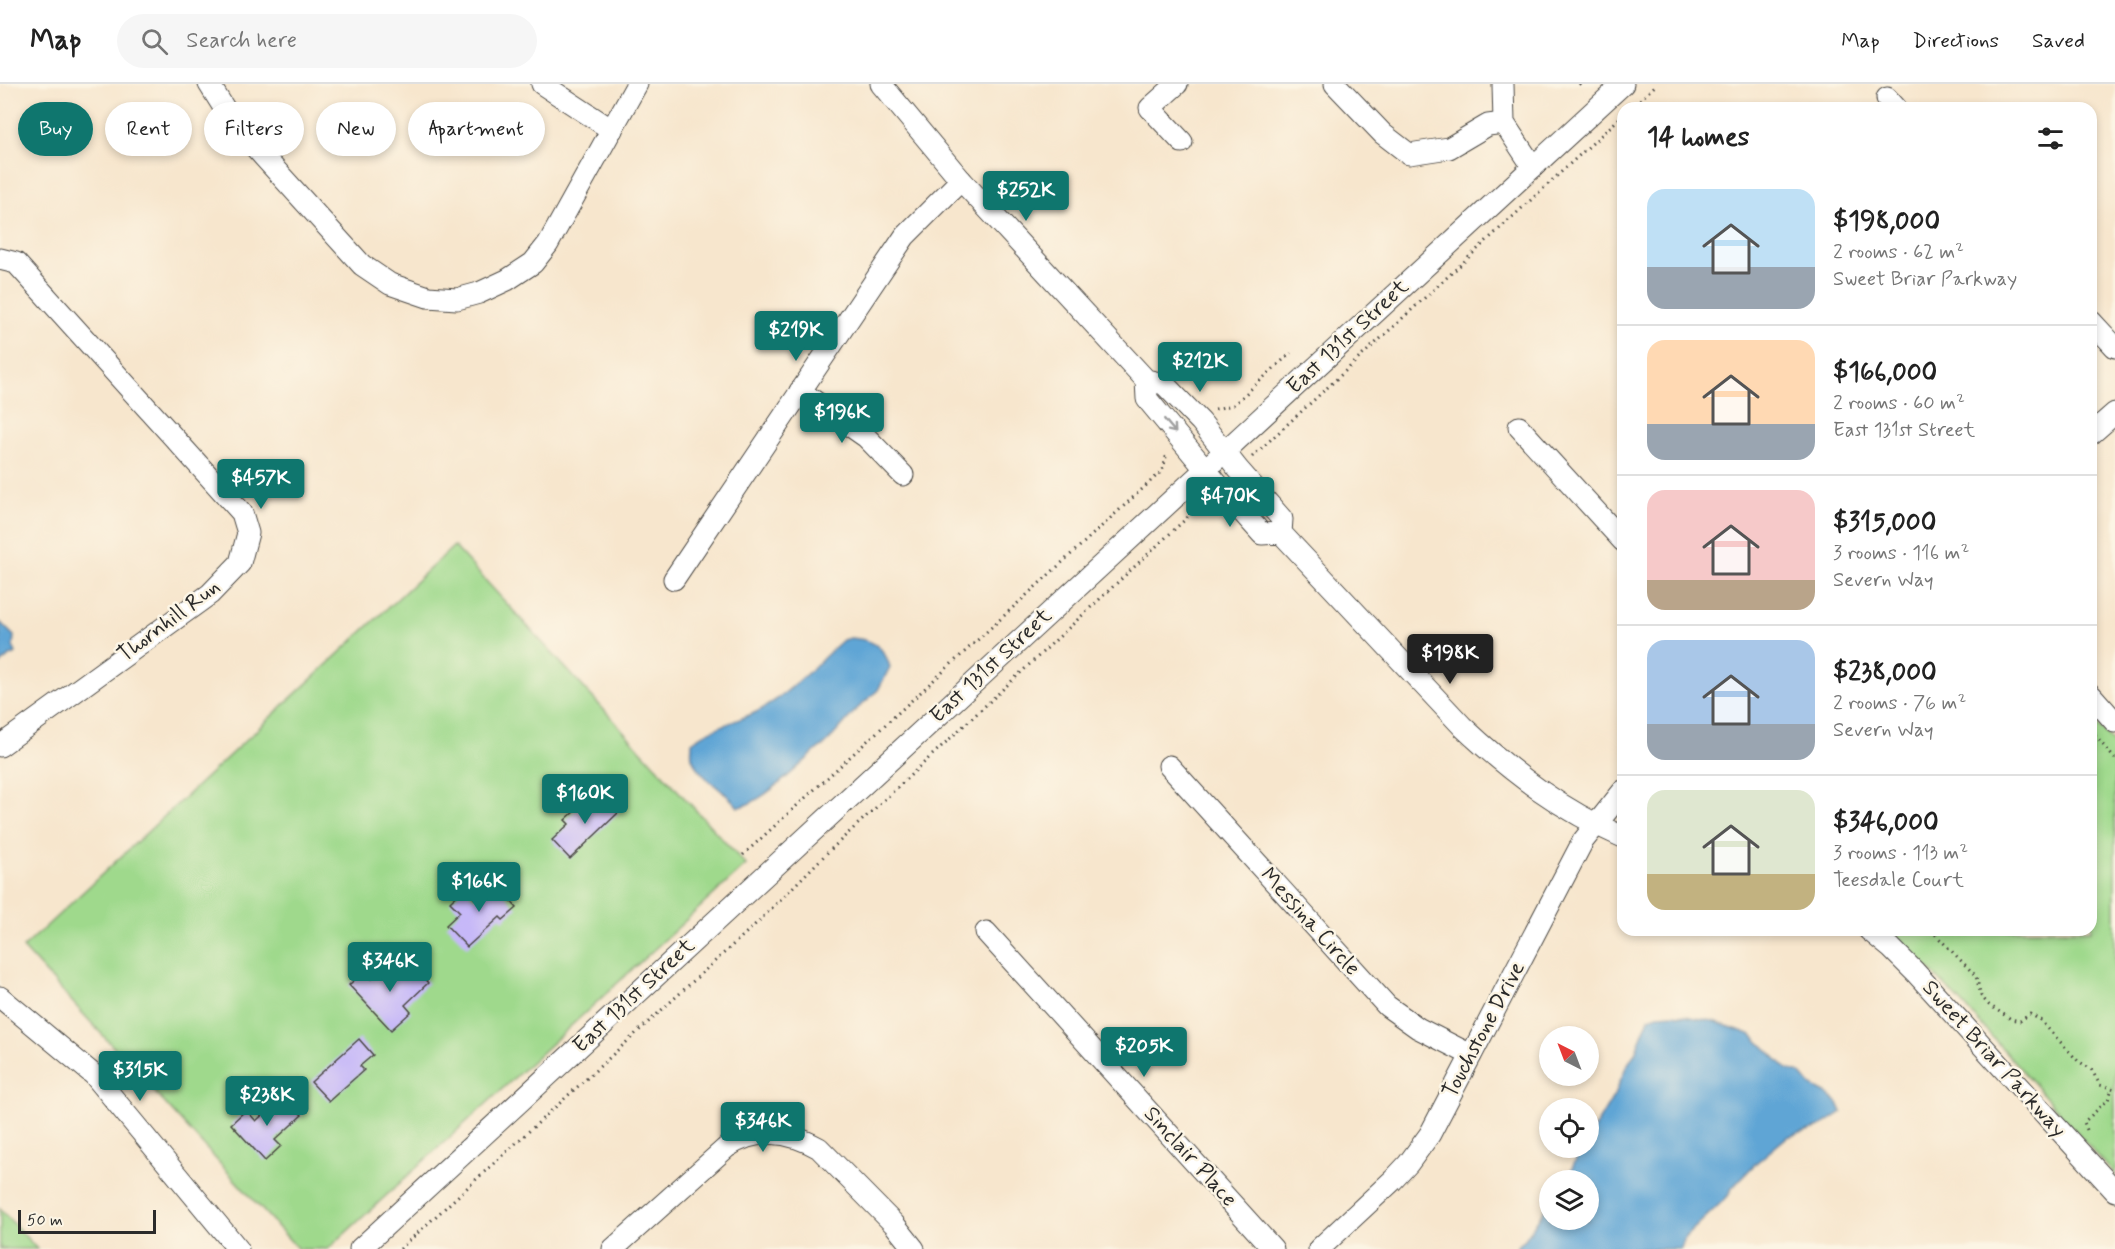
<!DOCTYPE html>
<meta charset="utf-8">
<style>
body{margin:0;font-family:Mynerve,sans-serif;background:#f6f6f6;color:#222;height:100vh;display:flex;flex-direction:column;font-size:22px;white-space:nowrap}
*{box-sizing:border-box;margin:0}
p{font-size:20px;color:#767676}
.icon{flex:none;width:33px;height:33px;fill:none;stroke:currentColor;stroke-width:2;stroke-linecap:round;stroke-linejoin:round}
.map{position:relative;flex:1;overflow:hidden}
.drawer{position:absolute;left:1617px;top:18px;width:480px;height:834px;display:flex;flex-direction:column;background:#fff;border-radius:18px;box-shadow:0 3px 9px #0003}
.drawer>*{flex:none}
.guide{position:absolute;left:18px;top:18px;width:570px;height:54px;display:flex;gap:12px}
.needle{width:39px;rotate:318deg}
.fabs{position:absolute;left:1539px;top:942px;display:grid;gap:12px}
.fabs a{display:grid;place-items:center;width:60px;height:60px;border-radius:50%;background:#fff;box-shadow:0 3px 9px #0003;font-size:30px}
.scale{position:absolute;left:18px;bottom:15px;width:138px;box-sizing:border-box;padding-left:6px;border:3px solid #2b2b2b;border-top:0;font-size:16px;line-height:21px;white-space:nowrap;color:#2b2b2b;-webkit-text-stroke:4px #fcf5e5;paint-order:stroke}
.price{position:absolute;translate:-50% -51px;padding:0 14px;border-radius:6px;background:#0f766e;color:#fff;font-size:20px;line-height:39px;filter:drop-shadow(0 2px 3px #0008)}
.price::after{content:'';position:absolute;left:50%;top:36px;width:18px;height:14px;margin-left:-9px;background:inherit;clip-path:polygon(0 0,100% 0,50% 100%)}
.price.active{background:#222;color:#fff}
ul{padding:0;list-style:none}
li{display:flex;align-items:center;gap:18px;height:150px;padding:0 30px}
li+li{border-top:2px solid #e0e0e0}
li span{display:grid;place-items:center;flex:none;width:168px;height:120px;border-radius:18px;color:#555}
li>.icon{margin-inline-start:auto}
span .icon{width:72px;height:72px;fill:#fffc;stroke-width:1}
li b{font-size:26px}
h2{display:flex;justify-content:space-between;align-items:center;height:72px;padding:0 30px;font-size:26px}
.pill{padding:0 21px;border-radius:27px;background:#fff;box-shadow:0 3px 9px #0003;font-size:21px;line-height:54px}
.pill.active{background:#0f766e;color:#fff}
header{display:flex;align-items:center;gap:36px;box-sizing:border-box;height:84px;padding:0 30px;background:#fff;border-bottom:2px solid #e0e0e0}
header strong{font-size:28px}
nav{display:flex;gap:33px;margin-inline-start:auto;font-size:21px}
.search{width:420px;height:54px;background:#f6f6f6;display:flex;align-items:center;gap:15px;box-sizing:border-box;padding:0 21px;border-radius:33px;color:#767676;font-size:22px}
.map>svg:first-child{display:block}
</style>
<header>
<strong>Map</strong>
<div class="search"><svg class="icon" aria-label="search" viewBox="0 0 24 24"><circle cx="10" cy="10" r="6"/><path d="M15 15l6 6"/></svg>Search here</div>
<nav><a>Map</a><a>Directions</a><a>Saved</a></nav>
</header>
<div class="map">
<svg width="2115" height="1165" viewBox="0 0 2115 1165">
<rect width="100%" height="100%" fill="#fcf5e5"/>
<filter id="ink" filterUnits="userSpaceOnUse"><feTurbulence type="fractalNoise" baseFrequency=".0167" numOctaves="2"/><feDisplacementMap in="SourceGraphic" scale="12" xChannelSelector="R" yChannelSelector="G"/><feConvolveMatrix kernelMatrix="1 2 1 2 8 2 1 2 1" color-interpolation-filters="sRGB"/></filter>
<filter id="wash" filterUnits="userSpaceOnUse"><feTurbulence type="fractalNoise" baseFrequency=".008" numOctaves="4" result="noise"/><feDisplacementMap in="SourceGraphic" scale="24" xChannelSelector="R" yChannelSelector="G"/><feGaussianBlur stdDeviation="1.35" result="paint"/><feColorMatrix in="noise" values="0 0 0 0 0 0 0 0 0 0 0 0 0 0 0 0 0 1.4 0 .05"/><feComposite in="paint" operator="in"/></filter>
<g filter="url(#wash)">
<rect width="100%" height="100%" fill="#f7e6cd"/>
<g fill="#9fd98c" stroke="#65825c" stroke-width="1.5">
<polygon points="454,462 746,781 328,1165 298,1165 23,864"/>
<polygon points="2091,634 2115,661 2115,1091 1962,919 1897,852 1888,846 2091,846"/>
<polygon points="0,1125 37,1165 0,1165"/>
</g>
<g fill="#5fa5d5" stroke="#456880" stroke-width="1.5">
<polygon points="0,538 14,552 13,562 16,569 9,572 0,581"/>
<path d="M 850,554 C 871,555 884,561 890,583 L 878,606 L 856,626 L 825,661 L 819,664 C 801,680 761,720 738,723 C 726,706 699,695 692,673 C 691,669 692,662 692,658 C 712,642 739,638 762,625 C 792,607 817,579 843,556 Z"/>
<polygon points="1674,930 1713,937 1752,951 1787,985 1800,989 1810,1001 1827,1010 1838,1019 1842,1028 1820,1043 1787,1053 1756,1079 1732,1104 1728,1112 1685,1153 1681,1165 1517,1165 1517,1162 1524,1157 1549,1118 1550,1136 1588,1136 1588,1096 1566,1096 1582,1064 1588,1064 1589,1053 1616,1008 1626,983 1635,969 1649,934 1658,931"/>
</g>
<g id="blocks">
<g fill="#c6b8f8">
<polygon points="597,707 618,729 570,775 552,756 569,740 565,736"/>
<polygon points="493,798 517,824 503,836 500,833 467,863 446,841 460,828 450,818 465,804 475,815"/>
<polygon points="411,880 428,899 405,921 411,928 391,946 349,901 364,887 371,895 381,885 384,889 389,885 397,893"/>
<polygon points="359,955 373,971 360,982 364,986 329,1017 311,998"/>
<polygon points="284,1011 302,1031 275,1056 281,1062 265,1077 231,1040 246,1026 256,1037"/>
</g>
</g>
</g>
<g filter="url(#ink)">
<use href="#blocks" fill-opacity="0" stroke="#4a4743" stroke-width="1.5"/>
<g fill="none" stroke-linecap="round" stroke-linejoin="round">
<defs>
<g id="minor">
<polyline points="209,0 234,40 362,181 390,200 428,213 457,215 479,209 507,196 533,179 548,160 637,0"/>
<polyline points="542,0 612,46"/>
<polyline points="881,0 961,96 1146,296 1164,300 1201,338 1238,385 1282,435 1281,449"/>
<polyline points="1177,0 1150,24 1182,58"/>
<polyline points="1335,0 1383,50 1409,70 1449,64 1488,41 1504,39"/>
<polyline points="1503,0 1504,39 1533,83"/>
<polyline points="1887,14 1896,24"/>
<polyline points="0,175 16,179 242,429 248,449 240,479 210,510 0,662"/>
<polyline points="2091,237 2115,263"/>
<path d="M 1146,296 L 1147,315 L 1220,403 L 1262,450 L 1281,449 L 1463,643 C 1512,689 1561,726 1623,753"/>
<polyline points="800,307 866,353 903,391"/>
<polyline points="1519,343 1623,457"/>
<polyline points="2091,350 2115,329"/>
<polyline points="674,495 905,152 961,96"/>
<polyline points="2091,611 2115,638"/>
<polyline points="1169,682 1387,922 1418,944 1471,971"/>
<polyline points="1869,846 1891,864 1915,888 2115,1107"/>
<polyline points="986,848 1273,1165"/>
<polyline points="0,913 94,991 238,1165"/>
<polyline points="360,1165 1623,0"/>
<path d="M 613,1165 L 727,1063 C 758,1043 788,1047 819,1064 L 894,1140 L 914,1165"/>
<polyline points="1319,1165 1393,1096 1408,1080 1430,1050 1583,757 1623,707"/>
</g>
</defs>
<use href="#minor" stroke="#4a4743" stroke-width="23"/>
<g stroke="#4a4743" stroke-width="3" stroke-dasharray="1.5 4.5" stroke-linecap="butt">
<polyline points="1579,1 1580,0"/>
<polyline points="1631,24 1657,0"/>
<polyline points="1215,325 1233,321 1291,269"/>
<polyline points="1252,373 1623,31"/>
<polyline points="2091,647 2115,675"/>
<polyline points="743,771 1163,386 1166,373 1169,370"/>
<polyline points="1931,846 1976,892 1981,912 1989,921 2011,935 2020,937 2030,930 2040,936 2078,977 2091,985 2100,1001 2115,1005"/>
<polyline points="2087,1046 2084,1038 2108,1016 2112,1005"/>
<polyline points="400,1165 759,837 827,769 1205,417"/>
</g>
<use href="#minor" stroke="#fff" stroke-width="21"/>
</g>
<defs><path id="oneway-shaft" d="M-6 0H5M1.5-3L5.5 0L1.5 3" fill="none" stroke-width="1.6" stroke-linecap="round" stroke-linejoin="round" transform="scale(1.5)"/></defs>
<use stroke="#a0a0a0" href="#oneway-shaft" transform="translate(1170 342) rotate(50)"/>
</g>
<g text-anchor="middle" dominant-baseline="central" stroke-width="5" stroke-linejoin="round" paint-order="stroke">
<g font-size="22" fill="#2b2b2b" stroke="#fcf5e5">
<text transform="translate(1348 253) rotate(-43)">East 131st Street</text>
<text transform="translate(169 537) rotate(-37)">Thornhill Run</text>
<text transform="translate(991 582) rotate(-43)">East 131st Street</text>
<text transform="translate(1310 838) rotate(48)">Messina Circle</text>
<text transform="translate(634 912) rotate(-43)">East 131st Street</text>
<text transform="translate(1484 946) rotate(-62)">Touchstone Drive</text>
<text transform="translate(1994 975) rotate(48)">Sweet Briar Parkway</text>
<text transform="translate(1190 1073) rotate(48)">Sinclair Place</text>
</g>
</g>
</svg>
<div class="fabs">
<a><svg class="needle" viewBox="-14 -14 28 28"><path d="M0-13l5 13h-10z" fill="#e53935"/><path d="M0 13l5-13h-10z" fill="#767676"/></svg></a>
<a><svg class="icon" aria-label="locate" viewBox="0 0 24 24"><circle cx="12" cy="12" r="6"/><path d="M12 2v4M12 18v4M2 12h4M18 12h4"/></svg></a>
<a><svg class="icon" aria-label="layers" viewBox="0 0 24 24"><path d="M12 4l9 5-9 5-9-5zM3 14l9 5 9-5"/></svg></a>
</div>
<div class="scale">50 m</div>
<b class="price" style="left:1026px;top:138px">$252K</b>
<b class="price" style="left:796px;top:278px">$219K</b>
<b class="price" style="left:1200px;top:309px">$212K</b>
<b class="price" style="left:842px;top:360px">$196K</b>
<b class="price" style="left:261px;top:426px">$457K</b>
<b class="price" style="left:1230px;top:444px">$470K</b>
<b class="price active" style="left:1450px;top:601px">$198K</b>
<b class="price" style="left:585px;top:741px">$160K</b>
<b class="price" style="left:479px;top:829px">$166K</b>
<b class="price" style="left:390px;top:909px">$346K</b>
<b class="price" style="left:1144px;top:994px">$205K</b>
<b class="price" style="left:140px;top:1018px">$315K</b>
<b class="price" style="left:267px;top:1043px">$238K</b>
<b class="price" style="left:763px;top:1069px">$346K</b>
<div class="guide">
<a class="pill active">Buy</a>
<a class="pill">Rent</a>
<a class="pill">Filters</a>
<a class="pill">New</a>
<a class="pill">Apartment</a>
</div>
<section class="drawer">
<h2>14 homes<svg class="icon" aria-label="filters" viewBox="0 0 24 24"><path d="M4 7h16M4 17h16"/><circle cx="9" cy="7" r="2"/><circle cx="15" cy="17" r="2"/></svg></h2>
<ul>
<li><span style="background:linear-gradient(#bfe0f5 65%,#9aa5b1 0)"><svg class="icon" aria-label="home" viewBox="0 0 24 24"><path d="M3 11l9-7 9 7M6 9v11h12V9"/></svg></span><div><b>$198,000</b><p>2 rooms · 62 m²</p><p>Sweet Briar Parkway</p></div></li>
<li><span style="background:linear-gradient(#ffd9b3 70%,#9aa5b1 0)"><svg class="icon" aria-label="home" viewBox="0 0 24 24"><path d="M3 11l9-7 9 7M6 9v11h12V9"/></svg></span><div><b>$166,000</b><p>2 rooms · 60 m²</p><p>East 131st Street</p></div></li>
<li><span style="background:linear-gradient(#f6c9c9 75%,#b9a48a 0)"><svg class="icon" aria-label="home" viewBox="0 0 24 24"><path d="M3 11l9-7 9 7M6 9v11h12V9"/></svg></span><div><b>$315,000</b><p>3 rooms · 116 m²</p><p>Severn Way</p></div></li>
<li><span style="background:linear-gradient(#a9c7e8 70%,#9aa5b1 0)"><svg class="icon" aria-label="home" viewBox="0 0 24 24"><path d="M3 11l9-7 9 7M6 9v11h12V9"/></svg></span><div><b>$238,000</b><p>2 rooms · 76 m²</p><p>Severn Way</p></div></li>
<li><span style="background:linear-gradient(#dfe7d0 70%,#c2b280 0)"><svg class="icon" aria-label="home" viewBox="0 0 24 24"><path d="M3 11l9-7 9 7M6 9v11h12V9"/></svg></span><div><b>$346,000</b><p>3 rooms · 113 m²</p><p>Teesdale Court</p></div></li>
</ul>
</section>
</div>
